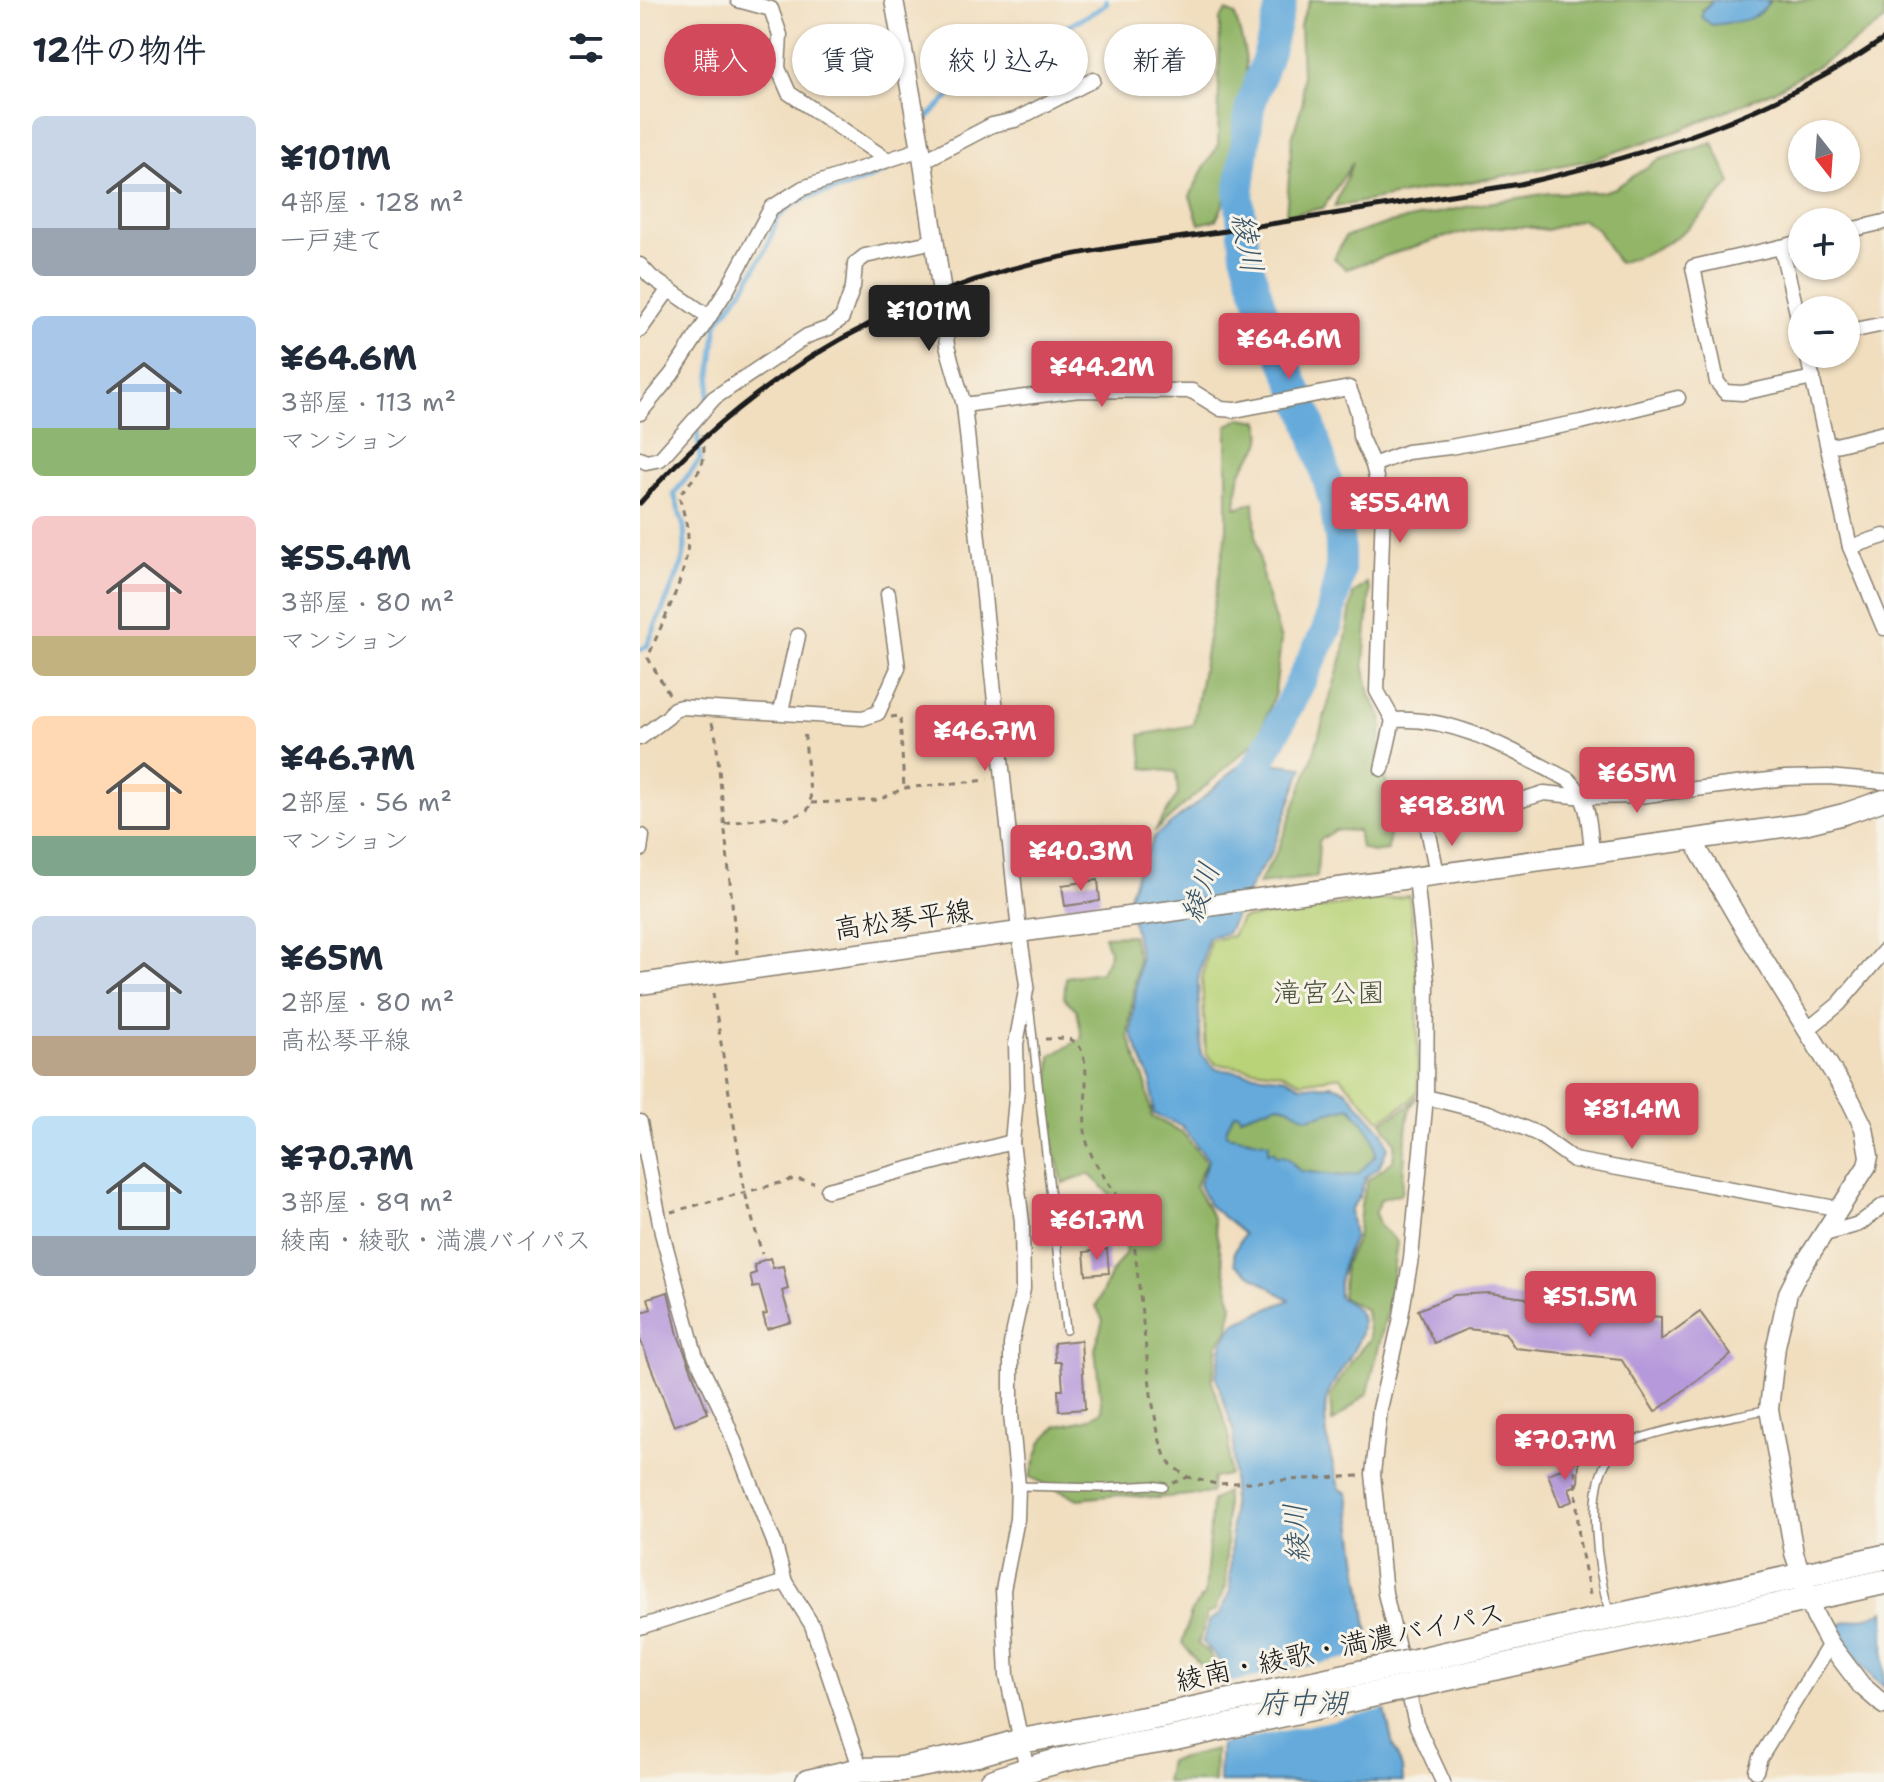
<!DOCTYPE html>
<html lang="ja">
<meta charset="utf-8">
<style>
body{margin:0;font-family:"Shantell Sans","Klee One",sans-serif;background:#f2f2f3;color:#1f2937;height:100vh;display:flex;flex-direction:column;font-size:30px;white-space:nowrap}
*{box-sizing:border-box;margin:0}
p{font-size:26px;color:#747a83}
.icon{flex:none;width:44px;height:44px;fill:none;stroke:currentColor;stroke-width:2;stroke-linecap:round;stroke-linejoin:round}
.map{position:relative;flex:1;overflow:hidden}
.sheet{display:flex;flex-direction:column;background:#fff;width:640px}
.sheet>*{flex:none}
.top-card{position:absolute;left:24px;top:24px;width:760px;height:72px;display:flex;gap:16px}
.needle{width:52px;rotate:163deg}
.controls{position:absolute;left:1148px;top:120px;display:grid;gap:16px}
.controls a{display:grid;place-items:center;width:72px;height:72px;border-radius:50%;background:#fff;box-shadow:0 2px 6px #0004;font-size:40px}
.price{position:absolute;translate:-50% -68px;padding:0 18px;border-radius:8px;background:#d1495b;color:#fff;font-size:26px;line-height:52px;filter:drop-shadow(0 2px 4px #0008)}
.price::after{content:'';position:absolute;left:50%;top:48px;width:24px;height:18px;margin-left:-12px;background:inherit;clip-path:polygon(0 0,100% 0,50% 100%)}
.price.selected{background:#222;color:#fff}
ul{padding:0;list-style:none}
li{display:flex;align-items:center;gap:24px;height:200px;padding:0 32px}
li span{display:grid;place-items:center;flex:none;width:224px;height:160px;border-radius:12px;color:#555}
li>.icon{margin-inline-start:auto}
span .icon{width:96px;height:96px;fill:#fffc;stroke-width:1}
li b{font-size:34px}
h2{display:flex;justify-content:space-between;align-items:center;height:96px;padding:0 32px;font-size:34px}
.chip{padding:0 28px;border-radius:36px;background:#fff;box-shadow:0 2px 6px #0004;font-size:28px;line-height:72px}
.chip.selected{background:#d1495b;color:#fff}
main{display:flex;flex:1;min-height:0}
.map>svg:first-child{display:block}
</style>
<main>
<section class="sheet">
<h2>12件の物件<svg class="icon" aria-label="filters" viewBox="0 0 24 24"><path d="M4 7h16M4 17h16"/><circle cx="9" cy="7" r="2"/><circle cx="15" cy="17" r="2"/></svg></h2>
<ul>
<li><span style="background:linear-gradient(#c9d6e8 70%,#9aa5b1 0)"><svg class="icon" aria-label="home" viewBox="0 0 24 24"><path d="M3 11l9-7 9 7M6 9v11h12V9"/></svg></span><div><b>¥101M</b><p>4部屋 · 128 m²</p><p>一戸建て</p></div></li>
<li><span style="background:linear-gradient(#a9c7e8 70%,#8fb573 0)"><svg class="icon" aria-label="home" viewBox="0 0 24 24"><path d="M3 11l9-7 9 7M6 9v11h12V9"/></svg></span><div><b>¥64.6M</b><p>3部屋 · 113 m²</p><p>マンション</p></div></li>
<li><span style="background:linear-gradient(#f6c9c9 75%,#c2b280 0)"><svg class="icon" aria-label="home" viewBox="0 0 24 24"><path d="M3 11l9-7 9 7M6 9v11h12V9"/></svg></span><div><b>¥55.4M</b><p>3部屋 · 80 m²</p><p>マンション</p></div></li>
<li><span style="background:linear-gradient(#ffd9b3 75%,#7fa58c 0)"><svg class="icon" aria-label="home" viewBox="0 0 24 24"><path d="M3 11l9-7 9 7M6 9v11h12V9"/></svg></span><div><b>¥46.7M</b><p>2部屋 · 56 m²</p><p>マンション</p></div></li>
<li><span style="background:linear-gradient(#c9d6e8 75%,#b9a48a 0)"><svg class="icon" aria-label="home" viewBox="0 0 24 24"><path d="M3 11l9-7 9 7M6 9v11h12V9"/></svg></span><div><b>¥65M</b><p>2部屋 · 80 m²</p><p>高松琴平線</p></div></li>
<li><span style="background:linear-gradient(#bfe0f5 75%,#9aa5b1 0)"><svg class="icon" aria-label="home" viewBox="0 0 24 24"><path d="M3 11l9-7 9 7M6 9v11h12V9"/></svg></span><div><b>¥70.7M</b><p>3部屋 · 89 m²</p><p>綾南・綾歌・満濃バイパス</p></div></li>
</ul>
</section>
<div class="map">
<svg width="1244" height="1782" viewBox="0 0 1244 1782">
<rect width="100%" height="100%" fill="#f7f3e8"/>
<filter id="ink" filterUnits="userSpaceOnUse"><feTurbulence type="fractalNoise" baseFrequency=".0125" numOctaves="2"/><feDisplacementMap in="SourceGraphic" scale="16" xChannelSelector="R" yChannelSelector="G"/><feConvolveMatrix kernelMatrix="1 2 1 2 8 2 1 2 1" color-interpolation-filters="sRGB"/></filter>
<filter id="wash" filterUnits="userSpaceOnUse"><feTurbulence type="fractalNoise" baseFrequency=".006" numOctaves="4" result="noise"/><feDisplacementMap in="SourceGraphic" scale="32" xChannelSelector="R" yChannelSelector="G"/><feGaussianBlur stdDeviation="1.8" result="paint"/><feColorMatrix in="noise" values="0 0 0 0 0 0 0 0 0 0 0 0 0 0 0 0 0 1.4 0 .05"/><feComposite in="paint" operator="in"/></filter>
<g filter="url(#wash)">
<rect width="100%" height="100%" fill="#f1debf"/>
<polygon fill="#b9d378" stroke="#6a784a" stroke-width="2" points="769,896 777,968 778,1090 769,1102 740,1120 700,1076 661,1082 643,1073 576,1064 566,1053 562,980 570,940 592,936 601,919"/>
<g fill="#92b568" stroke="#576842" stroke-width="2">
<polygon points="670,0 1073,0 1063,9 1129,3 1129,0 1244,0 1244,21 1189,59 1133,91 1038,131 951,160 694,207 713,162 683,208 646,215 652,138 663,101 660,25"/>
<path d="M 586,11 L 595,15 C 599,30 605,47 606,63 C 608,101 594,188 576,220 L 559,224 L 550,196 L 562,171 L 578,146 L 580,19 Z"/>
<path d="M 1073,143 L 1091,183 C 1053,226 1036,246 978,263 L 957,229 L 942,219 L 907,230 L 886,227 L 856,227 L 807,236 L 706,269 L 694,258 L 705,237 L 745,224 L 835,205 L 909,193 L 962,192 L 975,188 L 1018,160 Z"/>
<path d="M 601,418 L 619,421 C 629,451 606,454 600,475 C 597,485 597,498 596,508 L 614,502 L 616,538 L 624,585 L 641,640 L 635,693 L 618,739 L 514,832 L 538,794 L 536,772 L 504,768 L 500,735 L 553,725 L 587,529 L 587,426 Z"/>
<path d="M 727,583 L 730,591 L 724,663 L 730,695 L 743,719 L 735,775 L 745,776 C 751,802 750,825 748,850 L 732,852 L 721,848 L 718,831 L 695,830 L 679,841 L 677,877 L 618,884 L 638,850 L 671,762 L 704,650 L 713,594 Z"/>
<polygon points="492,935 498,959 488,1035 506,1084 512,1117 542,1132 566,1162 555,1186 573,1218 592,1304 589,1329 578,1344 572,1381 589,1434 589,1475 573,1478 571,1493 517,1498 479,1495 438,1499 390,1477 402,1441 417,1426 446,1420 462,1411 455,1349 463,1320 456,1306 470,1275 486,1252 470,1194 449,1174 423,1184 407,1121 411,1056 442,1038 437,1010 424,998 426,977 461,972 470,954 464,936"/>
<polygon points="777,1096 769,1112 767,1124 762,1193 741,1199 735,1212 739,1225 757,1242 749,1303 728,1393 692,1423 690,1396 715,1356 730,1339 726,1310 702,1297 705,1263 717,1239 722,1199 728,1180 753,1161 755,1142 742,1122 769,1106"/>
<path d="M 638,1104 L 677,1116 L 695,1109 L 711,1107 C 724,1126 735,1130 736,1156 L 718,1174 L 704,1176 L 660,1171 C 650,1163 651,1154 636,1157 L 611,1139 L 586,1136 L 585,1130 L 594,1113 L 599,1112 L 601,1117 Z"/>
<polygon points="586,1492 586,1586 575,1611 568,1613 558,1644 568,1652 579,1669 575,1679 569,1680 568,1675 542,1643 552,1610 565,1595 572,1501"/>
<polygon points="575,1750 574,1782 525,1782 529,1761"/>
</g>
<g fill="#65aadb" stroke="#40637c" stroke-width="2" fill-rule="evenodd">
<path d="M 1073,0 L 1129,0 C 1121,23 1092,22 1071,25 L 1062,17 L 1063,10 Z"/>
<path d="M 605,760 L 663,767 L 632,852 L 613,881 L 587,933 L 568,937 L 558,980 L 561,1054 L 576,1069 L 646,1078 L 661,1086 L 692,1085 L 705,1089 L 743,1132 L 748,1147 L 739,1167 L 726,1177 L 719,1197 L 710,1210 L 714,1237 L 705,1258 L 699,1282 L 699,1297 C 705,1301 715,1306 719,1312 C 733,1338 694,1373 687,1397 C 681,1420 692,1467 700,1489 L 708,1493 L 729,1641 L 753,1745 L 762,1768 L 763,1782 L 579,1782 L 584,1666 L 563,1642 L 569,1621 L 580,1614 L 590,1592 L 594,1433 L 576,1376 L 583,1342 L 595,1323 L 649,1300 L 595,1264 L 594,1252 L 604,1234 L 569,1205 L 559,1185 L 568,1160 L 542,1126 L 514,1114 L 511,1081 L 491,1033 L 500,956 L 488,899 L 496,875 L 515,836 L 555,805 ZM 638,1104 L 648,1107 L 667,1118 L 711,1107 C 724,1126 735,1130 736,1155 L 718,1174 L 704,1176 L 660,1171 C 650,1163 651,1154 636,1156 L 634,1151 L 628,1152 L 629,1143 L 586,1135 L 586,1130 L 594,1113 L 599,1113 L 600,1117 Z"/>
<path d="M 1244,1610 L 1244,1687 L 1232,1677 L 1194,1629 C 1208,1616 1230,1621 1244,1610 Z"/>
</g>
<polygon fill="#f1debf" points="736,1652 750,1708 576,1745 578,1685"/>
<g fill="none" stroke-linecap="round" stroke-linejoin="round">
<g stroke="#65aadb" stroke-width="5">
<polyline points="287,118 324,82 458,10 467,3 466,0"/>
<polyline points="68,399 77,323 107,283 126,249 138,218 152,205 168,197 208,187 247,171"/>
<polyline points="0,650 7,646 42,564 45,547 44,527 34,494 60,460 57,431 63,420"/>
</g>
<polyline stroke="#65aadb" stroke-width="30" points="598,795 626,751 687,629 700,572 700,544 694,503 668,416 623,312 605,253 599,195 610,107 629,51 642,0"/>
</g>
<g id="blocks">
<g fill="#b699db">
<polygon points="458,880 460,901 425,906 422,885"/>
<polygon points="467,1249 469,1273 446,1275 444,1252"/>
<polygon points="130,1258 133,1268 143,1266 148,1289 142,1291 151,1322 127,1329 123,1315 127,1314 119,1286 113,1288 110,1275 116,1273 114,1265 118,1264 118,1262"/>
<polygon points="28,1292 38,1335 68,1413 34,1426 0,1339 0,1313 11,1309 8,1298"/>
<polygon points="849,1293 886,1298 895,1310 961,1321 963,1312 1021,1317 1021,1340 1060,1312 1091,1355 1015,1412 981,1359 875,1348 865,1333 827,1329 794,1343 778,1310 814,1295"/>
<polygon points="441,1340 445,1409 419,1411 418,1390 423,1390 421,1362 415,1362 414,1343"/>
<polygon points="927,1461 939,1461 938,1485 929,1488 933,1501 920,1506 908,1474 926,1467"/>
</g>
</g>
</g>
<g filter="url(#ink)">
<use href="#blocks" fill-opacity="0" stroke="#867d6e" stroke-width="2"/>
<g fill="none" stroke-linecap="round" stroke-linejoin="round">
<defs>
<g id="service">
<polyline points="389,1004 426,1330"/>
<polyline points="378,1486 463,1488 512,1485 524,1487"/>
<path d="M 970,1615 C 959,1576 941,1479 976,1450 C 998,1431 1096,1417 1129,1409"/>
</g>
<g id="minor">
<polyline points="98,0 131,9 140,35 138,68 149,93 246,159"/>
<polyline points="283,161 352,125 375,120 453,80"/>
<polyline points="1206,231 1244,222"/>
<polyline points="1162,242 1141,247 1162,333"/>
<polyline points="1141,247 1053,267 1077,382 1085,392 1102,393 1173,378"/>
<polyline points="0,265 11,277 69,317"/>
<polyline points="302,293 307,346 324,405 379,931 387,985 376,1044 377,1088 372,1142 382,1222 383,1289 371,1344 371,1414 378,1486 377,1519 363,1590 367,1676 387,1769"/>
<polyline points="0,330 29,289"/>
<polyline points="1206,332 1244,324"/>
<polyline points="1167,354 1210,547 1244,628"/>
<polyline points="324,405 439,390 552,391 581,409 595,410 709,388 718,412 720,436 733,465 743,507 737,691 753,720"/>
<polyline points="0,413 32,374 88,288 131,208 163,188 281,149"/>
<polyline points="1188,447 1244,433"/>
<polyline points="0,459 6,462 20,459 74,398 167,336 189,328 202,318 213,287 215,264 225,256 295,241"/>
<polyline points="733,465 767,452 810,447 941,422 1038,398"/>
<polyline points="1210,547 1244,536"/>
<polyline points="141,711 158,636"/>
<polyline points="0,738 28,717 34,709 41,707 223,718 238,713 258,668 248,594"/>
<path d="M 742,769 L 753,720 C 817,716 874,752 929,780 C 950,799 949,825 952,852"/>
<polyline points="754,803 786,803 826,808 845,803 875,802 904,793 945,797 998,796 1145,778 1188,777 1244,782"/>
<polyline points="788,829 797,874"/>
<polyline points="0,850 2,836"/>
<polyline points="776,877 787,982 786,1097 771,1258 760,1322 740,1409 733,1474 745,1593 776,1724 803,1782"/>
<polyline points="1167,1030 1199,1004 1244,951"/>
<polyline points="786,1097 849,1113 898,1134 934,1160 1201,1209"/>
<polyline points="0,1122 22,1233 55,1354 82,1411 134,1542 145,1582 172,1625 221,1770"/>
<polyline points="188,1190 372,1142"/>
<polyline points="1185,1234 1219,1224 1244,1205"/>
<polyline points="0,1627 145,1582"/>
<polyline points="1116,1771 1120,1758 1190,1644"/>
</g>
<g id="tertiary">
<polyline points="254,0 281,149 302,293"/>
<polyline points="1055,839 1060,853 1098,918 1211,1101 1224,1128 1229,1156 1227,1166 1157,1275 1148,1293 1136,1346 1129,1409 1154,1553 1175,1616 1190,1644 1221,1685 1244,1705"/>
</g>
<polyline id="secondary" points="0,984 1164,824 1204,814 1244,800"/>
<g id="trunk">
<path d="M 780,1660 C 934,1624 1090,1592 1244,1557"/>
<polyline points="786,1683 1244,1582"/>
<polyline points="168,1782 221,1770 261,1769 337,1754 381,1741 521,1716"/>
<path d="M 352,1782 C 409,1760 467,1749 526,1740"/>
</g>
</defs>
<use href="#service" stroke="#867d6e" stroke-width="10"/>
<use href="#minor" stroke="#867d6e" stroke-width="17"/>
<use href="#tertiary" stroke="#867d6e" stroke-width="21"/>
<use href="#secondary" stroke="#867d6e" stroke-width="23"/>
<use href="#trunk" stroke="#867d6e" stroke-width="27"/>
<g stroke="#867d6e" stroke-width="3" stroke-dasharray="6 6" stroke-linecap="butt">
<path d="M 29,694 L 8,658 C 21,623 48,576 48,539 C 48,524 42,509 39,495 C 60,471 68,466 62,433"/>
<polyline points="251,717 260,716 264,788"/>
<polyline points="72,723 76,738 97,954"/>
<polyline points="171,803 239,800 264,788 348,780"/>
<polyline points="85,824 134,816 147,819 167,811 171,803 164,729"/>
<polyline points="73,993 105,1193 122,1254"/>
<path d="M 405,1039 C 416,1039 431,1035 439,1046 C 453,1067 441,1112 446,1138 C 453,1172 481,1192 492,1224 L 511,1394 L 519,1438 L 525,1456 L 532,1466 L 548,1477 L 576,1484 L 719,1476"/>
<polyline points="31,1212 155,1179 174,1183"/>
<polyline points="935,1470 939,1540 951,1600"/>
<polyline points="533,1483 548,1477"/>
</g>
<use href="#service" stroke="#fff" stroke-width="7"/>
<use href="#minor" stroke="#fff" stroke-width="14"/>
<use href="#tertiary" stroke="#fff" stroke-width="18"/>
<use href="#secondary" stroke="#fff" stroke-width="20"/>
<use href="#trunk" stroke="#fff" stroke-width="24"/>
<path stroke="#1c1c1c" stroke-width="5" d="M 0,503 C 99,390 223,312 367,270 C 442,249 522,241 599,229 C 693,214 786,199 880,184 C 1009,155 1134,114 1244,39"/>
<defs>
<g id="trunk-bridge">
<polyline points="521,1716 780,1660"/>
<polyline points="526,1740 786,1683"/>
</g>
</defs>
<use href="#trunk-bridge" stroke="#867d6e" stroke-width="27" stroke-linecap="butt"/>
<use href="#trunk-bridge" stroke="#fff" stroke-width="24"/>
</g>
</g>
<g text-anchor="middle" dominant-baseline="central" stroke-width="6" stroke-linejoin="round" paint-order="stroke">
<g font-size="28" fill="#1c1c1c" stroke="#f7f3e8">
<text transform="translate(263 919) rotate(-8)">高松琴平線</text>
<text transform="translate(700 1646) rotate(-12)">綾南・綾歌・満濃バイパス</text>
</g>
<g font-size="28" fill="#4b5338" stroke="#f7f3e8">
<text x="689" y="992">滝宮公園</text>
</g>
<g font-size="30" font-style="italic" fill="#395568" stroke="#f7f3e8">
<text transform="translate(608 243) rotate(80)">綾川</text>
<text transform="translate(560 892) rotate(-70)">綾川</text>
<text transform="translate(656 1533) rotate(-93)">綾川</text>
<text x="662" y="1702">府中湖</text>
</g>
</g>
</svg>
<div class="controls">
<a><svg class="needle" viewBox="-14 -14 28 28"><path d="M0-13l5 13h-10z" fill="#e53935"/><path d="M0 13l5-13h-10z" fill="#747a83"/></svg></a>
<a>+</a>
<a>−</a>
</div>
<b class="price selected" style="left:289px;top:353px">¥101M</b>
<b class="price" style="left:649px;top:381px">¥64.6M</b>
<b class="price" style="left:462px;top:409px">¥44.2M</b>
<b class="price" style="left:760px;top:545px">¥55.4M</b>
<b class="price" style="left:345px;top:773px">¥46.7M</b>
<b class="price" style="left:997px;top:815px">¥65M</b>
<b class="price" style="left:812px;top:848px">¥98.8M</b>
<b class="price" style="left:441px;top:893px">¥40.3M</b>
<b class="price" style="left:992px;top:1151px">¥81.4M</b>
<b class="price" style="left:457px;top:1262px">¥61.7M</b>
<b class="price" style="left:950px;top:1339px">¥51.5M</b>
<b class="price" style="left:925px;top:1482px">¥70.7M</b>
<div class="top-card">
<a class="chip selected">購入</a>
<a class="chip">賃貸</a>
<a class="chip">絞り込み</a>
<a class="chip">新着</a>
</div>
</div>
</main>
